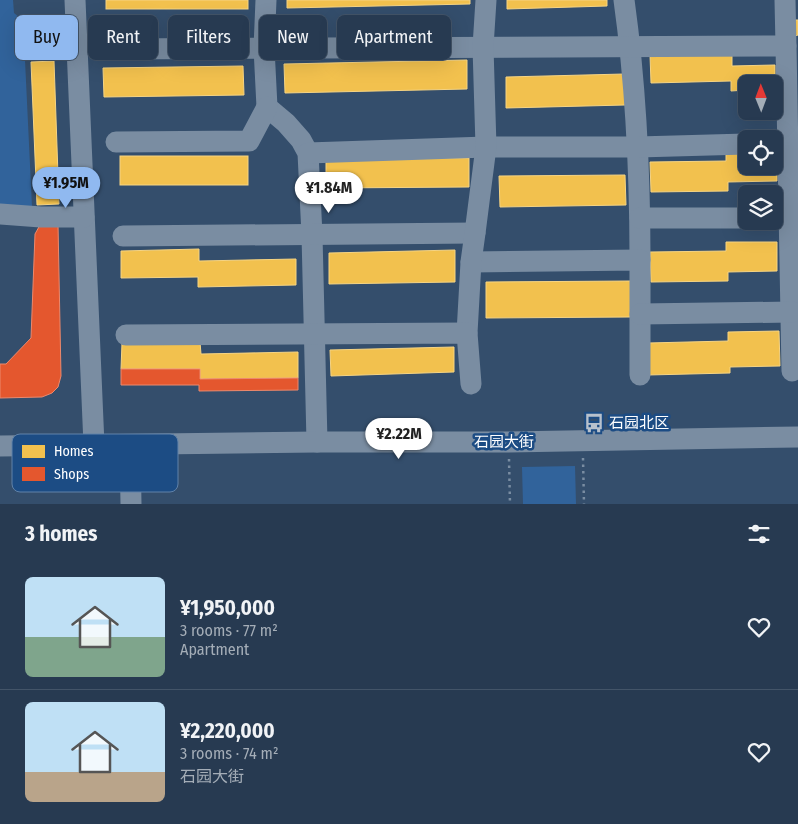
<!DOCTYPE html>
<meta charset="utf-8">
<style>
body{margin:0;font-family:"Fira Sans Condensed","Noto Sans SC",sans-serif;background:#33455b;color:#f1f3f6;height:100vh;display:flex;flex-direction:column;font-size:19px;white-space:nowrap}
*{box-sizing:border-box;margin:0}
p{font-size:16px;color:#a4adb7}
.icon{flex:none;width:28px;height:28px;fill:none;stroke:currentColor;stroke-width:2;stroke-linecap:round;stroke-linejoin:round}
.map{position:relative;height:504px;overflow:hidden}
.sheet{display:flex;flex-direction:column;background:#273a51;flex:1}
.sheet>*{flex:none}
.guide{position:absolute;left:15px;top:15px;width:500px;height:45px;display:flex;gap:10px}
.needle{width:32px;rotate:359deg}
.buttons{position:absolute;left:738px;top:75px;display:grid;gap:10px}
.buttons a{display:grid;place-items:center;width:45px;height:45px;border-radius:8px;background:#273a51;box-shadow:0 5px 20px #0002,0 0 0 1px #435468;font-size:25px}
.price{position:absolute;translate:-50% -42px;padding:0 11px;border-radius:18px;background:#fff;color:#222;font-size:16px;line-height:32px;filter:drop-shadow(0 1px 2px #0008)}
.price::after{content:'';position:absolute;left:50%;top:30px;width:15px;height:11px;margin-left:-8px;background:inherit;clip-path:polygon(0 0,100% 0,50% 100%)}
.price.on{background:#90b9f0;color:#111}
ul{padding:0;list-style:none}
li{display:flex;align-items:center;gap:15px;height:125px;padding:0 25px}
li+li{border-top:1px solid #435468}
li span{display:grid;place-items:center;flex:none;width:140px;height:100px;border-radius:8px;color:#555}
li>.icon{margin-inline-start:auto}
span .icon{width:60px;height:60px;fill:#fffc;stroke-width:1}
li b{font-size:21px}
h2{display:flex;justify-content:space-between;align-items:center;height:60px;padding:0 25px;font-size:21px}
.pill{padding:0 18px;border-radius:8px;background:#273a51;box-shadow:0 5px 20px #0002,0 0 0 1px #435468;font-size:18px;line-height:45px}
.pill.on{background:#90b9f0;color:#111}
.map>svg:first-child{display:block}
</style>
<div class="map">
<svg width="798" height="504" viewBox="0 0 798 504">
<rect width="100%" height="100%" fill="#344e6c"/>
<g fill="#31639b">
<polygon points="0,0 13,0 14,13 19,17 44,16 48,58 25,60 32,207 0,205"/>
<polygon points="575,466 576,504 523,504 522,467"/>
</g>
<g fill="#f2c14e" stroke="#f6d483">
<rect x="106" y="0" width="142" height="9"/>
<polygon points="287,0 470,0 470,4 287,8"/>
<polygon points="507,0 607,0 607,6 507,9"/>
<polygon points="795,20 798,20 798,35 795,36"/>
<polygon points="732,53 732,66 775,65 775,89 774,89 774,84 746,84 746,90 731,91 731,81 651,83 650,55"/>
<polygon points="467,60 467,89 285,93 284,64"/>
<polygon points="54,61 59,204 37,205 31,62"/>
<polygon points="243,66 244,95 104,97 103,68"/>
<polygon points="624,74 625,105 506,108 506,77"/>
<polygon points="726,152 746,152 746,166 774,166 774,152 777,152 777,181 728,182 728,191 651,192 650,162 726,161"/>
<rect x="120" y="156" width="128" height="29"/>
<polygon points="469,158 469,187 326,188 326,159"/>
<polygon points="625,175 626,205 500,207 499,176"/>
<polygon points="726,242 777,242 777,271 728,272 728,281 651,282 650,252 726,251"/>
<polygon points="199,249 199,261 296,259 296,285 198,287 198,277 121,278 121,251"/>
<polygon points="455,250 455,282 329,284 329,253"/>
<polygon points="631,281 631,317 486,318 486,282"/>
<polygon points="779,331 780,366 730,367 730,373 648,375 648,343 728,341 728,332"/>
<polygon points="200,342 201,354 298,352 298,378 200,379 200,369 121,369 122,343"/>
<polygon points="454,347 454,372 331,376 330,350"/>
</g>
<g fill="#e4572e" stroke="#ec896d">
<polygon points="58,224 61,376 58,387 52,393 42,397 0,398 0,364 6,364 31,338 35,234 40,225"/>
<polygon points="121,369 200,369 200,379 298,378 298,390 199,391 199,385 121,385"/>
</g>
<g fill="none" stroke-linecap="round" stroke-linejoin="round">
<g stroke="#7a8da2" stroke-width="2.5" stroke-dasharray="2.5 4" stroke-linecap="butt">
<polyline points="583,458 584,504"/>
<polyline points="509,459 510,504"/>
</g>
<g stroke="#7a8da2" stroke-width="21">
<polyline points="75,0 94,445"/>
<polyline points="266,0 264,48 267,107 286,123 301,140 308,153 312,235 317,442"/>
<path d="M 624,0 C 636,86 640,173 640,260"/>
<polyline points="785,0 786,46"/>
<polyline points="111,49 786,46 792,371"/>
<polyline points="116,142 249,141 267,107"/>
<polyline points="308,153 486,147 638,147 746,144"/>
<polyline points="0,214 41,217 84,217"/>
<polyline points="640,218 746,218"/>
<polyline points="123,236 475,233"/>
<polyline points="471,262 640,260 640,375"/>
<polyline points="640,314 792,312"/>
<polyline points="467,333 471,262 475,233 486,147 483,47 486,0"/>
<polyline points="126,335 467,333 471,384"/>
<polyline points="130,445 131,504"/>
<polyline points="0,446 317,442 509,442 798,437"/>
</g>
</g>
<defs>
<symbol id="bus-bare" viewBox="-9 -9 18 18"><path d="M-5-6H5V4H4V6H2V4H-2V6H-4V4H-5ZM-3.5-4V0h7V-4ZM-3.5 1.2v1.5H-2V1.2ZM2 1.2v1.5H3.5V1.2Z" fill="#b8c1cc" stroke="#1c4c84" stroke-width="2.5" paint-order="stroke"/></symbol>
</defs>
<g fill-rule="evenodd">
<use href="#bus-bare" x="580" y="409" width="28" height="28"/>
</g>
<g text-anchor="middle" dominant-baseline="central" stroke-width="5" stroke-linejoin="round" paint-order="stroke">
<g font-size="15" fill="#fff" stroke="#1c4c84" text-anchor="start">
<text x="609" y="423">石园北区</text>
</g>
<g font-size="15" fill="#fff" stroke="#1c4c84">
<text x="504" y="442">石园大街</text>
</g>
</g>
<rect x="12" y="434" width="166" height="58" rx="8" fill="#1c4c84" stroke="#6082a9" stroke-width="1"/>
<rect x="22" y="445" width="23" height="13" fill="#f2c14e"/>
<rect x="22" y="467" width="23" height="14" fill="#e4572e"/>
<g font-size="14" fill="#fff">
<text x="54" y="456">Homes</text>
<text x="54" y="479">Shops</text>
</g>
</svg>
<div class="buttons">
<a><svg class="needle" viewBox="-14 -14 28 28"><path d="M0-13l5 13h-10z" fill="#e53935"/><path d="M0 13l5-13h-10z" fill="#a4adb7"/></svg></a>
<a><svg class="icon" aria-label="locate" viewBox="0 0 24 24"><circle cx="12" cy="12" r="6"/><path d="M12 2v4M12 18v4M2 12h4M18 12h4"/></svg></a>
<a><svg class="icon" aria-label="layers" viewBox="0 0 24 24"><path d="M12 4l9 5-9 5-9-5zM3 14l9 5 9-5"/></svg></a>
</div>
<b class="price on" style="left:66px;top:209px">¥1.95M</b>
<b class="price" style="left:329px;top:214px">¥1.84M</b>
<b class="price" style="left:399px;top:460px">¥2.22M</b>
<div class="guide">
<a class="pill on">Buy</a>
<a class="pill">Rent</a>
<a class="pill">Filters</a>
<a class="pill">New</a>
<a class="pill">Apartment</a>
</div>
</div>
<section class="sheet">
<h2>3 homes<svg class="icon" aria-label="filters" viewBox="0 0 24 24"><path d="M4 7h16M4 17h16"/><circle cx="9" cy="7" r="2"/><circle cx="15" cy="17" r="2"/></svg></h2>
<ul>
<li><span style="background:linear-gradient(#bfe0f5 60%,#7fa58c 0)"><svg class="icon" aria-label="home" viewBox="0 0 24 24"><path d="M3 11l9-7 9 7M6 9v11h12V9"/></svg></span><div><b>¥1,950,000</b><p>3 rooms · 77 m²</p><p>Apartment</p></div><svg class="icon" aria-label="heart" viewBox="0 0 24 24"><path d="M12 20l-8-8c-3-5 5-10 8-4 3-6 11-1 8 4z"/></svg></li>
<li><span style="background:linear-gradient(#bfe0f5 70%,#b9a48a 0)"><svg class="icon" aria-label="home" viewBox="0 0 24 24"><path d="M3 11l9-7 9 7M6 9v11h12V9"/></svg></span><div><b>¥2,220,000</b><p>3 rooms · 74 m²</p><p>石园大街</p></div><svg class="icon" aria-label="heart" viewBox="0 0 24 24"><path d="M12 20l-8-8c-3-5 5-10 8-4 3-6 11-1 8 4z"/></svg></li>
</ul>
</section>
